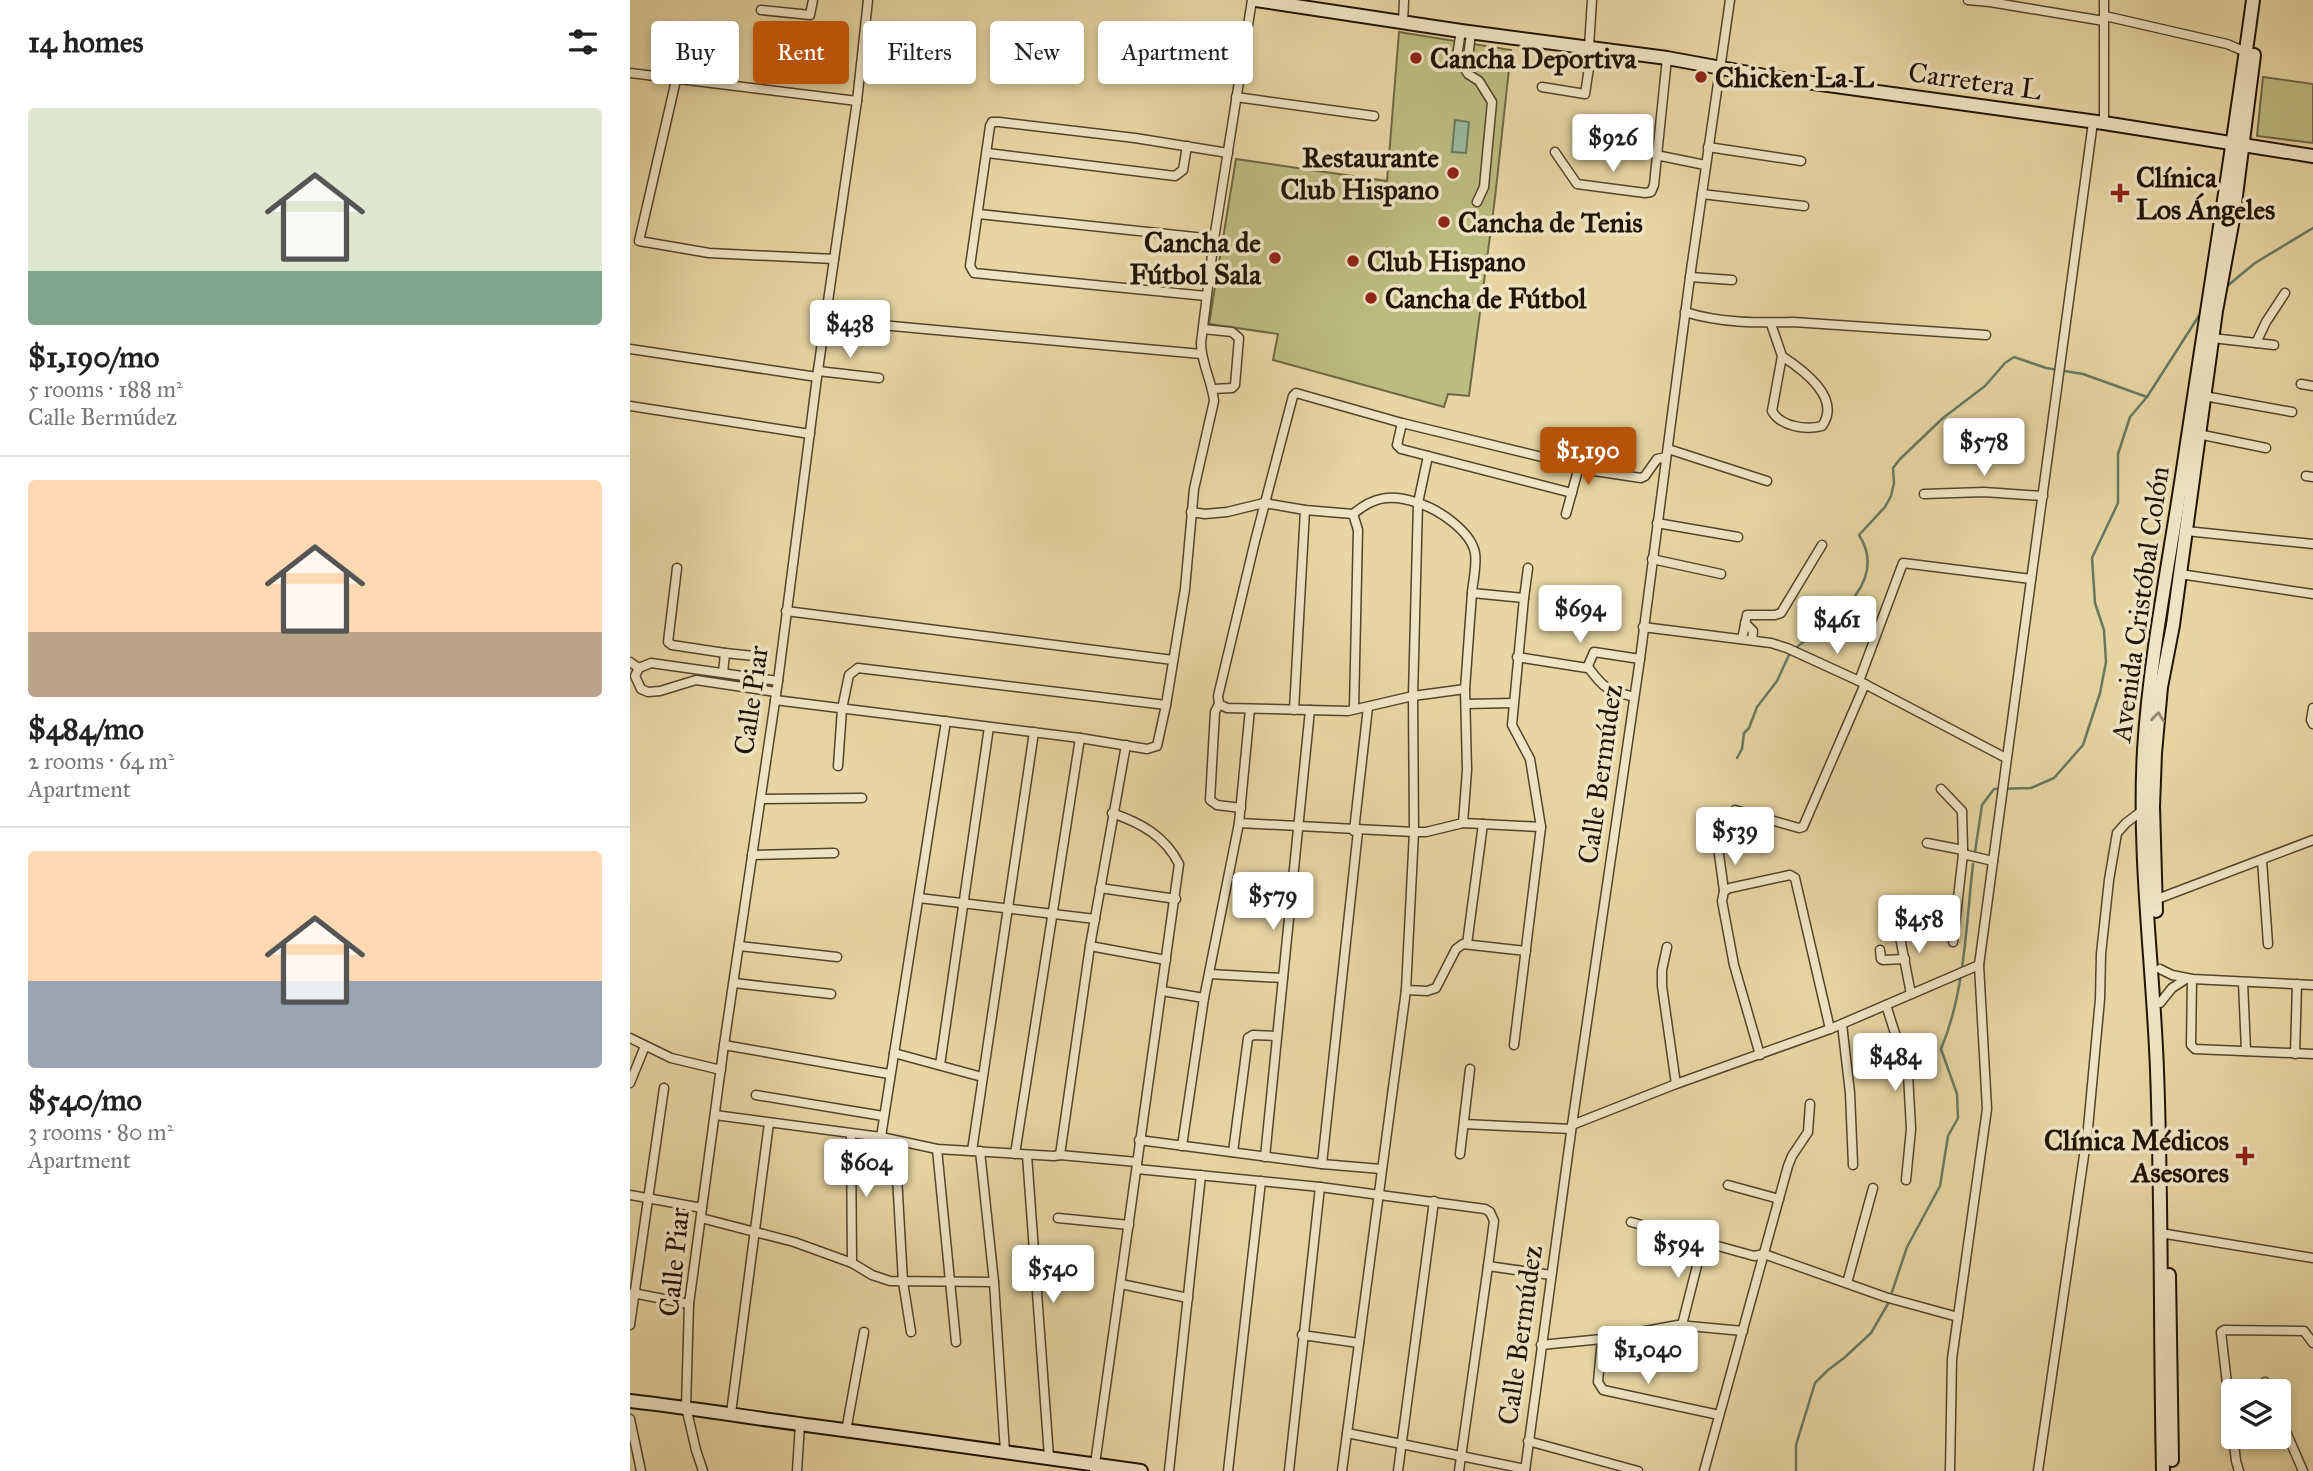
<!DOCTYPE html>
<meta charset="utf-8">
<style>
body{margin:0;font-family:"IM FELL Great Primer",serif;background:#f6f6f6;color:#222;height:100vh;display:flex;flex-direction:column;font-size:26px;white-space:nowrap}
*{box-sizing:border-box;margin:0}
p{font-size:23px;color:#767676}
.icon{flex:none;width:38px;height:38px;fill:none;stroke:currentColor;stroke-width:2;stroke-linecap:round;stroke-linejoin:round}
.map{position:relative;flex:1;overflow:hidden}
.panel{display:flex;flex-direction:column;background:#fff;width:630px}
.panel>*{flex:none}
.guide{position:absolute;left:21px;top:21px;width:665px;height:63px;display:flex;gap:14px}
.tools{position:absolute;left:1591px;top:1379px;display:grid;gap:14px}
.tools a{display:grid;place-items:center;width:70px;height:70px;border-radius:7px;background:#fff;box-shadow:0 4px 10px #0003;font-size:35px}
.price{position:absolute;translate:-50% -60px;padding:0 16px;border-radius:7px;background:#fff;color:#222;font-size:23px;line-height:46px;filter:drop-shadow(0 2px 4px #0008)}
.price::after{content:'';position:absolute;left:50%;top:42px;width:21px;height:16px;margin-left:-10px;background:inherit;clip-path:polygon(0 0,100% 0,50% 100%)}
.price.active{background:#b45309;color:#fff}
ul{padding:0;list-style:none}
li{display:grid;align-content:center;gap:14px;height:371px;padding:0 28px}
li+li{border-top:2px solid #e0e0e0}
li span{display:grid;place-items:center;height:217px;border-radius:7px;color:#555}
li>.icon{margin-inline-start:auto}
span .icon{width:126px;height:126px;fill:#fffc;stroke-width:1}
li b{font-size:30px}
h2{display:flex;justify-content:space-between;align-items:center;height:84px;padding:0 28px;font-size:30px}
.chip{padding:0 24px;border-radius:7px;background:#fff;box-shadow:0 4px 10px #0003;font-size:24px;line-height:63px}
.chip.active{background:#b45309;color:#fff}
main{display:flex;flex:1;min-height:0}
.map>svg:first-child{display:block}
</style>
<main>
<section class="panel">
<h2>14 homes<svg class="icon" aria-label="filters" viewBox="0 0 24 24"><path d="M4 7h16M4 17h16"/><circle cx="9" cy="7" r="2"/><circle cx="15" cy="17" r="2"/></svg></h2>
<ul>
<li><span style="background:linear-gradient(#dfe7d0 75%,#7fa58c 0)"><svg class="icon" aria-label="home" viewBox="0 0 24 24"><path d="M3 11l9-7 9 7M6 9v11h12V9"/></svg></span><div><b>$1,190/mo</b><p>5 rooms · 188 m²</p><p>Calle Bermúdez</p></div></li>
<li><span style="background:linear-gradient(#ffd9b3 70%,#b9a48a 0)"><svg class="icon" aria-label="home" viewBox="0 0 24 24"><path d="M3 11l9-7 9 7M6 9v11h12V9"/></svg></span><div><b>$484/mo</b><p>2 rooms · 64 m²</p><p>Apartment</p></div></li>
<li><span style="background:linear-gradient(#ffd9b3 60%,#9aa5b1 0)"><svg class="icon" aria-label="home" viewBox="0 0 24 24"><path d="M3 11l9-7 9 7M6 9v11h12V9"/></svg></span><div><b>$540/mo</b><p>3 rooms · 80 m²</p><p>Apartment</p></div></li>
</ul>
</section>
<div class="map">
<svg width="1683" height="1471" viewBox="0 0 1683 1471">
<rect width="100%" height="100%" fill="#e7d6a3"/>
<filter id="stains"><feTurbulence type="fractalNoise" baseFrequency=".00286" numOctaves="4"/><feColorMatrix values="0 0 0 0 .2 0 0 0 0 .09 0 0 0 0 .02 0 0 0 .5 -.17"/></filter>
<radialGradient id="worn" r=".72"><stop offset=".6" stop-color="#630" stop-opacity="0"/><stop offset="1" stop-color="#630" stop-opacity=".3"/></radialGradient>
<g fill="#bdbc80" stroke="#6e6842" stroke-width="2">
<polygon points="769,32 881,50 865,198 839,396 818,394 814,407 643,360 648,334 579,324 606,159 757,181"/>
<polygon points="1633,77 1683,84 1683,143 1627,136"/>
</g>
<polygon fill="#98baa0" stroke="#687862" stroke-width="2" points="825,120 839,122 836,153 822,152"/>
<g fill="none" stroke-linecap="round" stroke-linejoin="round">
<g stroke="#687862" stroke-width="2.5">
<polyline points="1596,287 1625,263 1683,228"/>
<path d="M 1167,647 C 1201,621 1260,583 1229,535 L 1255,507 L 1261,496 L 1264,483 L 1263,468 L 1270,459 L 1313,418 L 1355,386 L 1375,363 L 1384,357 L 1416,368 L 1453,374 L 1517,397"/>
<polyline points="1107,758 1112,749 1114,733 1119,728 1127,707 1147,681 1159,655"/>
<polyline points="1345,852 1352,805 1364,789 1401,788 1424,778 1453,745 1470,693 1476,662 1474,630 1465,603 1462,558 1488,503 1488,454 1500,417 1517,397 1572,311"/>
<path d="M 1262,1292 L 1277,1247 L 1310,1186 L 1318,1136 L 1328,1118 L 1327,1094 L 1311,1049 C 1335,992 1336,925 1343,864"/>
<polyline points="1166,1471 1166,1445 1185,1383 1198,1370 1214,1358 1241,1333 1259,1302"/>
</g>
<defs>
<g id="street">
<polyline points="1338,0 1360,2 1474,21"/>
<polyline points="1474,0 1474,123"/>
<polyline points="131,10 180,15 183,0"/>
<polyline points="1475,16 1597,44 1616,52"/>
<polyline points="773,23 774,0"/>
<polyline points="831,31 827,56 838,74 849,81 862,102 854,187 847,202"/>
<polyline points="959,47 962,0"/>
<polyline points="832,66 838,58 841,33"/>
<polyline points="0,73 227,101"/>
<polyline points="46,80 9,241 79,253 204,259"/>
<polyline points="912,87 955,94 962,48"/>
<polyline points="606,97 744,116"/>
<polyline points="1078,147 1171,161"/>
<polyline points="925,152 947,184 1015,193 1021,192 1024,185 1037,58"/>
<polyline points="357,153 545,176 553,170 557,146"/>
<polyline points="1026,155 1075,165"/>
<polyline points="1072,194 1174,206"/>
<polyline points="349,214 584,239"/>
<polyline points="1060,277 1102,280"/>
<polyline points="576,296 344,273 340,266 360,126 362,122 369,122 505,138 598,153"/>
<path d="M 1055,312 C 1090,323 1127,323 1163,322 L 1356,335"/>
<polyline points="196,320 571,354"/>
<path d="M 1141,324 L 1152,356 L 1142,411 C 1151,427 1176,430 1192,426 C 1212,398 1173,370 1152,356"/>
<polyline points="573,329 602,332 609,338 605,385 602,388 583,389"/>
<polyline points="1582,338 1644,345"/>
<polyline points="1626,343 1636,322 1655,293"/>
<polyline points="0,349 187,377"/>
<polyline points="188,371 249,378"/>
<polyline points="1671,384 1683,386"/>
<polyline points="1574,396 1662,412"/>
<polyline points="0,406 180,434"/>
<polyline points="772,423 767,445 771,449 942,493"/>
<polyline points="1568,434 1636,448"/>
<polyline points="1038,449 1137,481"/>
<path d="M 798,456 L 788,503 C 808,509 841,531 845,553 C 847,566 843,580 842,593 L 894,598 L 882,725 L 900,759 L 911,827 L 884,1045"/>
<polyline points="958,470 1011,478 1015,476 1027,459 1036,457"/>
<polyline points="1676,476 1683,477"/>
<polyline points="1294,494 1354,492 1413,496"/>
<path d="M 561,512 L 575,514 L 597,512 L 634,503 L 675,510 L 723,514 C 744,496 762,494 788,503 L 783,696 L 784,832 L 776,990 L 712,1471"/>
<polyline points="723,514 728,530 724,708"/>
<polyline points="1027,523 1108,537"/>
<polyline points="1556,531 1683,544"/>
<polyline points="1022,559 1091,574"/>
<polyline points="47,568 38,642 42,645 95,653"/>
<polyline points="1550,574 1683,594"/>
<polyline points="894,598 898,568"/>
<polyline points="156,611 543,660"/>
<polyline points="1115,623 1123,631 1122,640"/>
<polyline points="1013,627 1141,643 1157,648 1229,681 1376,758"/>
<polyline points="1112,639 1117,615 1145,615 1151,613 1192,545"/>
<polyline points="887,657 957,668 964,652 1010,659"/>
<polyline points="0,662 9,668"/>
<path d="M 958,667 C 975,690 977,690 1004,697"/>
<polyline points="93,673 95,653 134,657"/>
<polyline points="1229,681 1273,563 1401,579"/>
<polyline points="835,689 783,696 718,711 597,708 589,704 588,696 625,541 663,396 666,393 772,423 945,465 948,470 936,514"/>
<polyline points="146,692 66,680 30,691 18,692 11,689 5,676 9,668 21,663 148,681"/>
<path d="M 145,700 L 450,738 L 517,749 L 527,746 L 536,705 L 555,589 L 564,489 L 584,401 C 582,381 571,363 571,343 L 584,239 L 622,0"/>
<polyline points="589,704 585,712 580,800 587,805 611,808"/>
<polyline points="836,704 883,703"/>
<polyline points="1683,708 1681,720 1683,724"/>
<polyline points="664,710 675,510"/>
<polyline points="208,766 212,709 219,675 228,668 536,705"/>
<polyline points="1311,789 1332,811 1333,850"/>
<polyline points="131,799 232,798"/>
<polyline points="1105,810 1169,828 1173,827 1235,684"/>
<polyline points="609,823 784,832 796,832 833,823 911,827"/>
<polyline points="833,823 837,770 835,689 842,593"/>
<polyline points="724,831 738,707"/>
<polyline points="1297,843 1333,850 1333,854"/>
<polyline points="1088,847 1094,891"/>
<polyline points="122,855 204,853"/>
<polyline points="1632,860 1638,944"/>
<polyline points="470,888 546,899"/>
<polyline points="289,898 465,919"/>
<polyline points="1522,901 1683,840"/>
<polyline points="1267,922 1281,994"/>
<polyline points="1323,942 1333,854 1363,861"/>
<polyline points="837,944 853,824"/>
<polyline points="109,946 207,957"/>
<polyline points="460,946 536,960"/>
<polyline points="1037,947 1032,970 1032,986 1046,1084"/>
<polyline points="1250,950 1251,959 1253,960 1275,959"/>
<polyline points="1530,969 1542,975 1562,979 1683,985"/>
<polyline points="580,974 653,978"/>
<polyline points="1562,979 1561,1045 1565,1049 1683,1054"/>
<polyline points="1613,982 1616,1051"/>
<polyline points="104,983 201,994"/>
<polyline points="776,990 797,991 806,988 826,949 833,944 896,951"/>
<polyline points="532,991 574,998"/>
<polyline points="1530,1003 1542,988 1556,979"/>
<polyline points="1256,1005 1278,1074 1281,1129 1276,1180"/>
<polyline points="1212,1024 1220,1093 1223,1165"/>
<polyline points="0,1038 41,1058 91,1070"/>
<polyline points="94,1045 259,1074"/>
<polyline points="264,1053 352,1077"/>
<polyline points="1665,1054 1667,984"/>
<polyline points="1130,1055 1104,965 1092,901 1094,891 1100,888 1160,875 1165,878 1200,1029"/>
<polyline points="310,1065 359,727"/>
<polyline points="0,1083 15,1046"/>
<polyline points="126,1095 253,1116"/>
<polyline points="85,1115 251,1137 307,1149 424,1156 430,1155 507,1162"/>
<polyline points="834,1124 941,1129"/>
<polyline points="942,1125 1046,1084 1200,1029 1349,965"/>
<polyline points="221,1134 222,1263"/>
<polyline points="251,1137 316,721"/>
<polyline points="509,1140 692,1164 751,1169"/>
<polyline points="265,1141 273,1282 281,1332"/>
<polyline points="552,1146 574,998 609,823 620,709"/>
<polyline points="307,1149 326,1342"/>
<polyline points="342,1151 404,732"/>
<polyline points="350,1151 364,1282 375,1452"/>
<polyline points="603,1152 618,1038 623,1035 646,1036"/>
<polyline points="385,1154 450,738"/>
<polyline points="830,1154 840,1069"/>
<polyline points="397,1155 419,1457"/>
<polyline points="430,1155 460,946 496,745"/>
<polyline points="635,1157 680,710"/>
<polyline points="692,1164 728,831"/>
<polyline points="507,1169 690,1187 855,1209 860,1212 864,1221 858,1266 829,1471"/>
<polyline points="1098,1185 1149,1199"/>
<polyline points="0,1195 72,1208"/>
<polyline points="71,1218 164,1242 222,1263 242,1275 260,1281 364,1282"/>
<polyline points="428,1218 499,1225"/>
<polyline points="1001,1222 1124,1256 1134,1254 1255,1297 1328,1317"/>
<polyline points="1530,1233 1683,1258"/>
<polyline points="858,1266 921,1275"/>
<polyline points="1217,1283 1243,1188"/>
<polyline points="491,1284 558,1298"/>
<polyline points="3,1293 59,1304"/>
<polyline points="0,1325 34,1088"/>
<polyline points="1052,1325 1073,1242"/>
<polyline points="672,1335 729,1343"/>
<polyline points="972,1339 968,1382 973,1390 1089,1415"/>
<polyline points="911,1345 972,1339 1048,1325 1113,1331"/>
<polyline points="1635,1382 1639,1391"/>
<polyline points="101,1413 139,1123"/>
<polyline points="1648,1413 1673,1471"/>
<polyline points="0,1419 11,1471"/>
<polyline points="216,1431 234,1332"/>
<polyline points="717,1433 895,1469"/>
<polyline points="898,1441 1008,1471"/>
<polyline points="73,1471 66,1450 56,1407 59,1304 94,1045 148,681 187,377 227,101 238,0"/>
<polyline points="167,1471 170,1424"/>
<path d="M 464,1471 L 549,864 C 535,836 511,823 482,813"/>
<polyline points="539,1471 571,1175"/>
<polyline points="598,1471 631,1181"/>
<polyline points="659,1471 690,1187"/>
<polyline points="768,1471 804,1201"/>
<polyline points="895,1471 942,1125 1010,659 1060,277 1100,0"/>
<polyline points="1074,1471 1158,1166 1162,1156 1178,1132 1180,1104"/>
<polyline points="1320,1471 1322,1359 1357,1109 1349,965 1463,122"/>
<polyline points="1408,1471 1458,1128 1470,999 1471,954 1479,880 1487,833 1496,823 1513,810"/>
<polyline points="1609,1471 1606,1461 1591,1332 1594,1330 1674,1331 1683,1343"/>
</g>
<g id="secondary">
<polyline points="626,0 831,31 1037,58 1146,78 1474,123 1683,156"/>
<polyline points="1526,911 1523,807 1525,753 1531,687 1543,625 1586,311 1603,219 1624,55"/>
<polyline points="1539,1275 1542,1460"/>
<path d="M 0,1401 C 62,1408 123,1418 184,1426 C 293,1441 402,1455 511,1471"/>
<path d="M 1533,1471 C 1530,1337 1532,1203 1527,1070 C 1523,963 1508,857 1514,750 C 1520,654 1540,559 1554,463 C 1577,309 1602,155 1623,0"/>
</g>
</defs>
<use href="#street" stroke="#52442c" stroke-width="11"/>
<use href="#secondary" stroke="#201404" stroke-width="16"/>
<use href="#street" stroke="#efe4c3" stroke-width="8"/>
<use href="#secondary" stroke="#efe4c3" stroke-width="12"/>
</g>
<defs><path id="oneway-chevron" d="M-2-3.5L2.5 0L-2 3.5" fill="none" stroke-width="1.6" stroke-linecap="round" stroke-linejoin="round" transform="scale(1.75)"/></defs>
<use stroke="#92866d" href="#oneway-chevron" transform="translate(1528 717) rotate(-84)"/>
<g fill="#8f2418" stroke="#efe4c3" stroke-width="2.5">
<circle cx="786" cy="58" r="7"/>
<circle cx="1071" cy="77" r="7"/>
<circle cx="823" cy="173" r="7"/>
<path d="M1486.5 182.5h7v7h7v7h-7v7h-7v-7h-7v-7h7z"/>
<circle cx="814" cy="222" r="7"/>
<circle cx="645" cy="258" r="7"/>
<circle cx="723" cy="261" r="7"/>
<circle cx="741" cy="298" r="7"/>
<path d="M1611.5 1145.5h7v7h7v7h-7v7h-7v-7h-7v-7h7z"/>
</g>
<g text-anchor="middle" dominant-baseline="central" stroke-width="7" stroke-linejoin="round" paint-order="stroke">
<g font-size="28" font-weight="bold" fill="#201404" stroke="#efe4c3" text-anchor="start">
<text x="800" y="58">Cancha Deportiva</text>
<text x="1085" y="77">Chicken La L</text>
<text x="809" y="157" text-anchor="end">Restaurante<tspan x="809" dy="32">Club Hispano</tspan></text>
<text x="1506" y="177">Clínica<tspan x="1506" dy="32">Los Ángeles</tspan></text>
<text x="828" y="222">Cancha de Tenis</text>
<text x="631" y="242" text-anchor="end">Cancha de<tspan x="631" dy="32">Fútbol Sala</tspan></text>
<text x="737" y="261">Club Hispano</text>
<text x="755" y="298">Cancha de Fútbol</text>
<text x="1599" y="1140" text-anchor="end">Clínica Médicos<tspan x="1599" dy="32">Asesores</tspan></text>
</g>
<g font-size="28" fill="#201404" stroke="#efe4c3">
<text transform="translate(1345 81) rotate(8)">Carretera L</text>
<text transform="translate(1510 604) rotate(-82)">Avenida Cristóbal Colón</text>
<text transform="translate(121 700) rotate(-82)">Calle Piar</text>
<text transform="translate(970 774) rotate(-82)">Calle Bermúdez</text>
<text transform="translate(44 1262) rotate(-84)">Calle Piar</text>
<text transform="translate(890 1335) rotate(-82)">Calle Bermúdez</text>
</g>
</g>
<rect width="100%" height="100%" filter="url(#stains)"/>
<rect width="100%" height="100%" fill="url(#worn)"/>
</svg>
<div class="tools">
<a><svg class="icon" aria-label="layers" viewBox="0 0 24 24"><path d="M12 4l9 5-9 5-9-5zM3 14l9 5 9-5"/></svg></a>
</div>
<b class="price" style="left:983px;top:174px">$926</b>
<b class="price" style="left:220px;top:360px">$438</b>
<b class="price" style="left:1354px;top:478px">$578</b>
<b class="price active" style="left:958px;top:487px">$1,190</b>
<b class="price" style="left:950px;top:645px">$694</b>
<b class="price" style="left:1207px;top:656px">$461</b>
<b class="price" style="left:1105px;top:867px">$539</b>
<b class="price" style="left:643px;top:932px">$579</b>
<b class="price" style="left:1289px;top:955px">$458</b>
<b class="price" style="left:1265px;top:1093px">$484</b>
<b class="price" style="left:236px;top:1199px">$604</b>
<b class="price" style="left:1048px;top:1280px">$594</b>
<b class="price" style="left:423px;top:1305px">$540</b>
<b class="price" style="left:1018px;top:1386px">$1,040</b>
<div class="guide">
<a class="chip">Buy</a>
<a class="chip active">Rent</a>
<a class="chip">Filters</a>
<a class="chip">New</a>
<a class="chip">Apartment</a>
</div>
</div>
</main>
